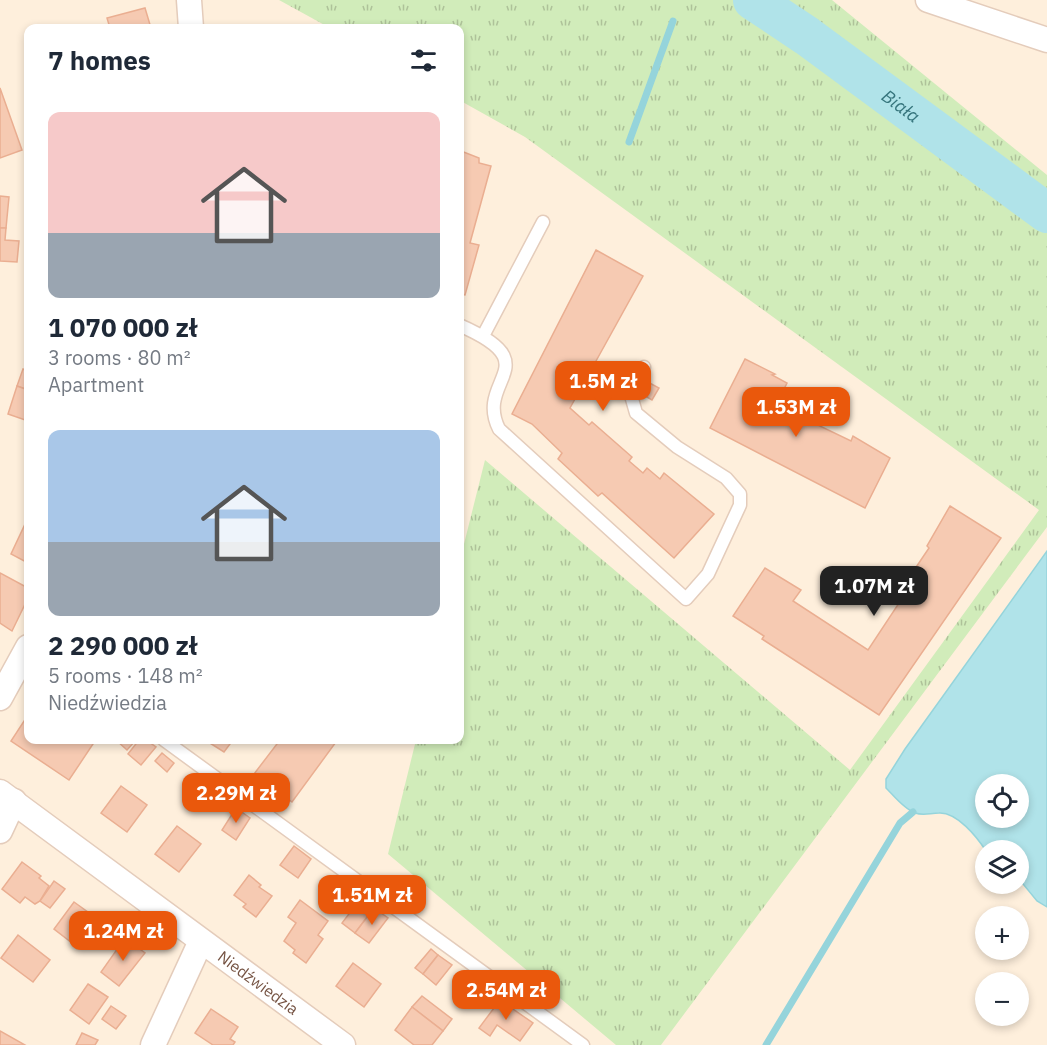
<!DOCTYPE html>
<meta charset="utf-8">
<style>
body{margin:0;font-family:"IBM Plex Sans",sans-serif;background:#f6f6f7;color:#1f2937;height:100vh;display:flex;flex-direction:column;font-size:22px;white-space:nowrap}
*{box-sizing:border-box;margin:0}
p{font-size:20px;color:#747a83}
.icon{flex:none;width:33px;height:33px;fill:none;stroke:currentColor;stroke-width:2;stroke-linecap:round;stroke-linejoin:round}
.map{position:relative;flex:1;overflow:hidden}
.details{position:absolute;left:24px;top:24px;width:440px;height:720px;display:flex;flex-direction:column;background:#fff;border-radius:12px;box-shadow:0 3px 9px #0003}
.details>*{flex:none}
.tools{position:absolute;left:975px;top:774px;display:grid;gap:12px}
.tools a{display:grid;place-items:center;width:54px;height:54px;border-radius:50%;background:#fff;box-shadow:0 3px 9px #0003;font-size:30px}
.price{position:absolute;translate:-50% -51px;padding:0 14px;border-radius:12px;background:#ea580c;color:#fff;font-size:20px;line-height:39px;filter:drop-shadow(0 2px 3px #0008)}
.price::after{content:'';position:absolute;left:50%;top:36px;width:18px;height:14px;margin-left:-9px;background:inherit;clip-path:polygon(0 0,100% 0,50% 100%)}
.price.active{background:#222;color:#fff}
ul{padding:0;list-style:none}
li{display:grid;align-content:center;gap:12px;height:318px;padding:0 24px}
li span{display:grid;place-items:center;height:186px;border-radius:12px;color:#555}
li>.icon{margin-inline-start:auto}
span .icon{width:108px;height:108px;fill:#fffc;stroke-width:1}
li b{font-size:26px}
h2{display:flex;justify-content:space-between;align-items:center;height:72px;padding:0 24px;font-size:26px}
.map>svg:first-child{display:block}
</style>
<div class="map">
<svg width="1047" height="1045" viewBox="0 0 1047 1045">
<defs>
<pattern id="grass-tufts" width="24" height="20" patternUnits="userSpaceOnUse" patternTransform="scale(1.5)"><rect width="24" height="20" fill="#d1ecba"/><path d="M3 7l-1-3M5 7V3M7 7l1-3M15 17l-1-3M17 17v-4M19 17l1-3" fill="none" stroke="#aec299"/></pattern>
</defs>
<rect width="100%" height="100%" fill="#feefdc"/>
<polygon fill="url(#grass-tufts)" points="279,0 832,0 1047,175 1047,527 661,1045 616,1045 388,854 416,740 459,740 459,564 485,460 850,770 1039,510 525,137 459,100 459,28 330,28"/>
<path fill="#b0e3e9" stroke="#95d4db" stroke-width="1.5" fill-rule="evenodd" d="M 1047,551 L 1047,907 L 1037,901 L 1019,879 L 1018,850 L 986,851 C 977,837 957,812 939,813 C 930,813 924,816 915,813 C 904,809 894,796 886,788 L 886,779 L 905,749 ZM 986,784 L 1018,784 L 1018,818 L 986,818 Z"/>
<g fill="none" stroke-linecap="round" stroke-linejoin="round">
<g stroke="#95d4db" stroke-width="7">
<polyline points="629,142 673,21"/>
<polyline points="766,1045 900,823 913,812"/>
</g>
<path stroke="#b0e3e9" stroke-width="40" id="s1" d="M 753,0 L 807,36 L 1047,213"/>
</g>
<g fill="#f6cab2" stroke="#eaae91" stroke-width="1.5">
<polygon points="145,8 151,28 110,28 107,18"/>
<polygon points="0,88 22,150 0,158"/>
<polygon points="459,146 462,146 461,151 479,158 479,163 491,166 470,243 479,245 465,295 459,294"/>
<polygon points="0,196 9,197 6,228 0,228"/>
<polygon points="0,228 6,228 5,240 19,241 17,262 0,261"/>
<polygon points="596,250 643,276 570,408 589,425 592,422 632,457 629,461 643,473 647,468 660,479 664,473 714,514 674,558 602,493 598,496 558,459 562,453 532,424 512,414"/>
<polygon points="745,359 775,374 772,375 787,383 776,405 851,441 853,436 890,458 865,508 710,428"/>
<polygon points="23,369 28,371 28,390 17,386"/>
<polygon points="644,380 659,388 652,400 638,392"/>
<polygon points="17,386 28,390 28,421 8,414"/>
<polygon points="950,506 1001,538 879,715 762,639 764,636 733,616 765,568 801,590 793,601 868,650 909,588 904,585 929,548 927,546"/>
<polygon points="26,522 28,523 28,563 11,554"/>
<polygon points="0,573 28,588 28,598 12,631 0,623"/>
<polygon points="28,715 28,740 95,741 69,780 11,741"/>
<polygon points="116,740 136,740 127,750"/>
<polygon points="139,740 146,740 156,747 141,765 128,754"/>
<polygon points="205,740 233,740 224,752"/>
<polygon points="280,740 333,740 336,742 292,802 254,774"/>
<polygon points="162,753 174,763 167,772 155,761"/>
<polygon points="199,777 214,789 201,804 187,792"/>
<polygon points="121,786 147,805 127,832 101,813"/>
<polygon points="236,808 250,818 236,840 222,830"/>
<polygon points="177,826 201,844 179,872 155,854"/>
<polygon points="294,846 311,859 298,878 280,865"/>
<polygon points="22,862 41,876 39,878 49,886 40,901 35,904 25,897 20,903 2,889"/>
<polygon points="249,875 261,885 259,887 272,896 256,917 243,907 246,904 234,895"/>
<polygon points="54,881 65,889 50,908 40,901"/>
<polygon points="361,898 374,908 355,933 342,923"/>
<polygon points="300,900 328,921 318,935 323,939 306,963 293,953 295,950 284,941 296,923 288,917"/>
<polygon points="74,902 92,915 72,943 54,929"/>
<polygon points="374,908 388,918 369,943 355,933"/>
<polygon points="18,935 50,960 33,982 1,958"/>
<polygon points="125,938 145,953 119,986 101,972"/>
<polygon points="431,949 438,955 423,974 415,968"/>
<polygon points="438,955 452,965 436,985 423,974"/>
<polygon points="353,963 381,984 364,1007 336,986"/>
<polygon points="88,984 108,997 89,1024 70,1010"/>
<polygon points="422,996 452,1019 443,1031 412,1007"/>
<polygon points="500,1000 533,1023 520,1041 497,1025 490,1036 479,1028"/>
<polygon points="111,1006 126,1016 116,1029 102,1019"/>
<polygon points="412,1007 443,1031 432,1045 414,1045 395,1030"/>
<polygon points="211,1009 238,1027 230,1039 235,1042 233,1045 213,1045 195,1033"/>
<polygon points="0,1031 25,1045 0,1045"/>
<polygon points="82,1033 98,1040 95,1045 76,1045"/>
</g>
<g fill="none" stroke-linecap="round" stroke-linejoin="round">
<defs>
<g id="service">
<path d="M 459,325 C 551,365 474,379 499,429 L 686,599 L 708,574 L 740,505 L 740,494 L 726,478 L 677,447 L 636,413 L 630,392 L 644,367"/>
<polyline points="483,336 543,222"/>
<polyline points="164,740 583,1045"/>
</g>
<g id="minor">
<polyline points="189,0 191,28"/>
<polyline points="928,0 1047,40"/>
<polyline points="0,698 28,647"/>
<path id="s2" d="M 0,792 L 343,1045"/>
<polyline points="0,831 14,801"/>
<polyline points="153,1045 201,941"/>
</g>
</defs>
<use href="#service" stroke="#e4ccbb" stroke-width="15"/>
<use href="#minor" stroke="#e4ccbb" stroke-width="27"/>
<use href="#service" stroke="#fff" stroke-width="12"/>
<use href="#minor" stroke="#fff" stroke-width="24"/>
</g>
<g text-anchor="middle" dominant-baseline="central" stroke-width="4.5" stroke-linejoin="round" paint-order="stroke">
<g font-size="16" fill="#755343" stroke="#fff3e5">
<text stroke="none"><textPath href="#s2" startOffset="321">Niedźwiedzia</textPath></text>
</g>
<g font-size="18" font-style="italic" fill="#36757d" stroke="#fff3e5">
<text stroke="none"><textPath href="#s1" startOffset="182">Biała</textPath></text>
</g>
</g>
</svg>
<div class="tools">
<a><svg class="icon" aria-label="locate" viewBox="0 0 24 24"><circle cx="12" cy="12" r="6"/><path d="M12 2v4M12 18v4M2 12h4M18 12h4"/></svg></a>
<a><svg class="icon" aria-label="layers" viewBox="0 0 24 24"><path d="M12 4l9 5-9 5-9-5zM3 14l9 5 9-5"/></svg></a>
<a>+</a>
<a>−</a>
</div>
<b class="price" style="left:603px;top:412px">1.5M zł</b>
<b class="price" style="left:796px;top:438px">1.53M zł</b>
<b class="price active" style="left:874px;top:617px">1.07M zł</b>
<b class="price" style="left:236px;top:824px">2.29M zł</b>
<b class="price" style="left:372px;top:926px">1.51M zł</b>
<b class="price" style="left:123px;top:962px">1.24M zł</b>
<b class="price" style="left:506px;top:1021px">2.54M zł</b>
<section class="details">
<h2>7 homes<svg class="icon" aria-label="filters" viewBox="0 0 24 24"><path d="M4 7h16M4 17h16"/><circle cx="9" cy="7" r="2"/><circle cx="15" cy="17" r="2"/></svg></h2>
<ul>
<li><span style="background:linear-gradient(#f6c9c9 65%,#9aa5b1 0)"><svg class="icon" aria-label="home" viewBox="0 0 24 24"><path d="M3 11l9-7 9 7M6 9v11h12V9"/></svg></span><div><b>1 070 000 zł</b><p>3 rooms · 80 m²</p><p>Apartment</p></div></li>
<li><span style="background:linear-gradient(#a9c7e8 60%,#9aa5b1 0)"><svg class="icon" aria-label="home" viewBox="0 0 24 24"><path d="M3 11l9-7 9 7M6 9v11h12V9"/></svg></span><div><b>2 290 000 zł</b><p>5 rooms · 148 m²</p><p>Niedźwiedzia</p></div></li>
</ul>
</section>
</div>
